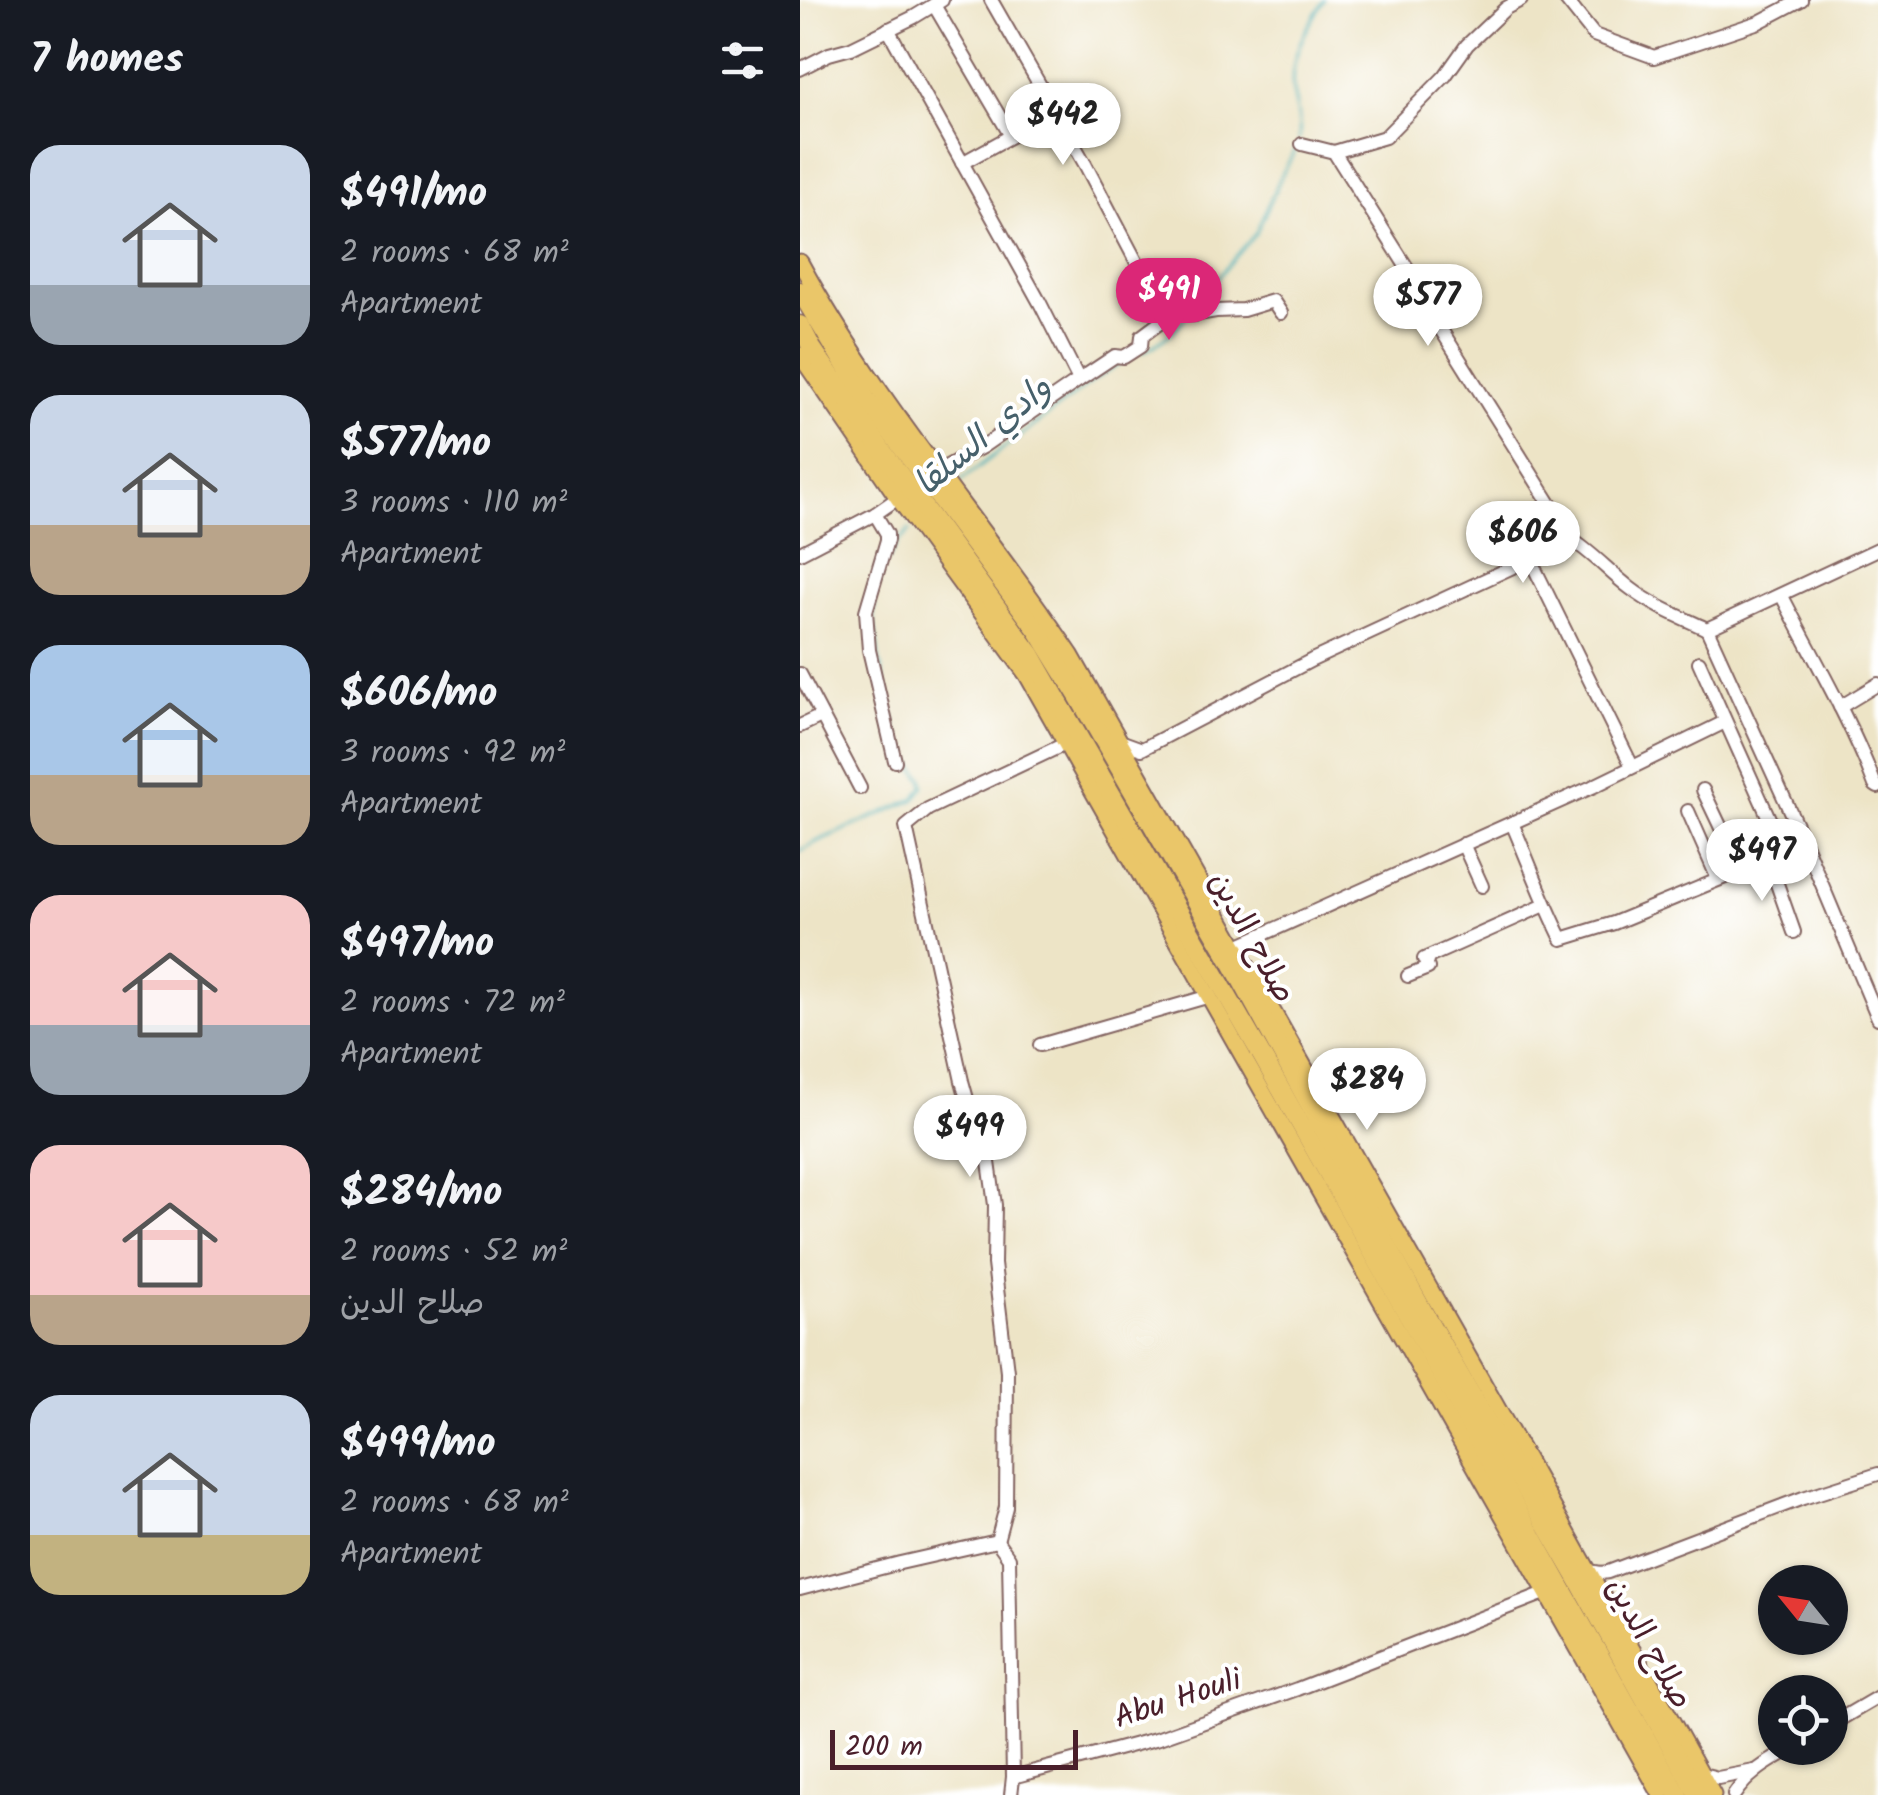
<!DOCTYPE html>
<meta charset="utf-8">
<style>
body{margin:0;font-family:Kalam,"Playpen Sans Arabic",sans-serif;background:#242831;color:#f1f3f6;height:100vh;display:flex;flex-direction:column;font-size:38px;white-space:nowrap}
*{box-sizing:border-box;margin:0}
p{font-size:32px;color:#9ea1a6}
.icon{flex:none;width:55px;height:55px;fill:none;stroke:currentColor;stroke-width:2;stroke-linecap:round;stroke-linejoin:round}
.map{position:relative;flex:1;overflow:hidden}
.drawer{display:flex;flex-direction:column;background:#171b24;width:800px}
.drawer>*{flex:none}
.needle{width:65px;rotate:300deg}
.buttons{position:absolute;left:958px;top:1565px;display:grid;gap:20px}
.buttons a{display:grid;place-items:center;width:90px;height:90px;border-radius:50%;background:#171b24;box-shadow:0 2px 8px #0004;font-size:50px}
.scale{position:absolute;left:30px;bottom:25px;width:248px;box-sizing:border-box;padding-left:10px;border:5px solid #4a1f2b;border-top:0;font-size:28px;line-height:35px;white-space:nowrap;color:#4a1f2b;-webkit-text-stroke:8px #fff;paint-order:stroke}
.price{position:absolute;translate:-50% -85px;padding:0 22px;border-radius:35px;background:#fff;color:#222;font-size:32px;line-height:65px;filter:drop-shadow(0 2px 5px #0008)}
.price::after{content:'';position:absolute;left:50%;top:60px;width:30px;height:22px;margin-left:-15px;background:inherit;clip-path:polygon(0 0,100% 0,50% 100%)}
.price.on{background:#db2777;color:#fff}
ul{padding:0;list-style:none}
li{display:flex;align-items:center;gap:30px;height:250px;padding:0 30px}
li span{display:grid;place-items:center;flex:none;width:280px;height:200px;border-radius:30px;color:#555}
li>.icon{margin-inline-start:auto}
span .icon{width:120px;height:120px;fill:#fffc;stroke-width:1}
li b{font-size:42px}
h2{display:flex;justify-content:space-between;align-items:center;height:120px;padding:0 30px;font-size:42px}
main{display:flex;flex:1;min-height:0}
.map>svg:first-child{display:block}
</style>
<main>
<section class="drawer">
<h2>7 homes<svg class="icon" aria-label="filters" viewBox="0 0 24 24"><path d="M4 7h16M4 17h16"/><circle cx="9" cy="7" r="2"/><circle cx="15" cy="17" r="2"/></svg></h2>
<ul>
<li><span style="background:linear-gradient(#c9d6e8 70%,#9aa5b1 0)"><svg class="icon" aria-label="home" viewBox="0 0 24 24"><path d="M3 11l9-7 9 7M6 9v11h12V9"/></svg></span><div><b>$491/mo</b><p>2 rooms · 68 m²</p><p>Apartment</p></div></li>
<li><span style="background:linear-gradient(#c9d6e8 65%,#b9a48a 0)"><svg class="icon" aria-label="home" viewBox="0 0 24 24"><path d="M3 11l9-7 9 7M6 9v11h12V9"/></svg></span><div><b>$577/mo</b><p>3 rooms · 110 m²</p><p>Apartment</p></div></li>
<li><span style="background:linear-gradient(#a9c7e8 65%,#b9a48a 0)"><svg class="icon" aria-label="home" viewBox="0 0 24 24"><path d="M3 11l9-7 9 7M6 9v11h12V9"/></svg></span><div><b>$606/mo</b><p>3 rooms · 92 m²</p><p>Apartment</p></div></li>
<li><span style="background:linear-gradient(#f6c9c9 65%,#9aa5b1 0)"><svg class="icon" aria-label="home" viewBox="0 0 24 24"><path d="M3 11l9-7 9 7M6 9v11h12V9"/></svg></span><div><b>$497/mo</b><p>2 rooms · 72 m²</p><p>Apartment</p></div></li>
<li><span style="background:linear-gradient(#f6c9c9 75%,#b9a48a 0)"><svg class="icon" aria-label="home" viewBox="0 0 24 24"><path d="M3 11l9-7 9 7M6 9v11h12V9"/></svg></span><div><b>$284/mo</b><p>2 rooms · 52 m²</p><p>صلاح الدين</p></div></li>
<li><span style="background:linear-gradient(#c9d6e8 70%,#c2b280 0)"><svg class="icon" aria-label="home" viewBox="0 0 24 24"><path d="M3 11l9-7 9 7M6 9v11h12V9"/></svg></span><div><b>$499/mo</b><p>2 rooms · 68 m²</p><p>Apartment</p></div></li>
</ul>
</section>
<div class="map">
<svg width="1078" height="1795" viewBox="0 0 1078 1795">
<rect width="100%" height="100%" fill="#fff"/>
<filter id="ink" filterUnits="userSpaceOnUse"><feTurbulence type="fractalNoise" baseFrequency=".01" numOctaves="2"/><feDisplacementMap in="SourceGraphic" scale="20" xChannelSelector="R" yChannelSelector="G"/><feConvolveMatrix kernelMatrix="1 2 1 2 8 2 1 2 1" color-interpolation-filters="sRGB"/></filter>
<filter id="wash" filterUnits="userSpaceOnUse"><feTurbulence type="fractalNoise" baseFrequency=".0048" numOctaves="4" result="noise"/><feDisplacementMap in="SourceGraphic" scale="40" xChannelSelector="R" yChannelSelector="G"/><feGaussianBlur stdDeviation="2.25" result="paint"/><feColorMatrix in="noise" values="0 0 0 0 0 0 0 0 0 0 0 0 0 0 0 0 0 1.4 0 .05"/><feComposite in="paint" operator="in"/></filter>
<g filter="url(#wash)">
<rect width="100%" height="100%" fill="#ede4c6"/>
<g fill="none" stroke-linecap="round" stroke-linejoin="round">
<g stroke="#40b0ba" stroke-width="2.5">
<path d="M 499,139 C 501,122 496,107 493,91 C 488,58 507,27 524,0"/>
<polyline points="390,310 456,233 481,176 497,147"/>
<path d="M 342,352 C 360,344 373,333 385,317"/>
<polyline points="155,485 294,380 321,363"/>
<polyline points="88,559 98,542 110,530"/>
<polyline points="0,851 14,843 115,799 124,786 123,779 100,748 79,660 73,615 75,605"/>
</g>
</g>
</g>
<g filter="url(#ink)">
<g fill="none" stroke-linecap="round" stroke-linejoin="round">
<defs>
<g id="minor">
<polyline points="191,0 285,164 366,318"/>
<polyline points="766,0 794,35 854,57 959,22 1001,0"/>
<polyline points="134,5 211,136 162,163"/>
<polyline points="88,29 240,303 279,380 182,447 138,471"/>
<polyline points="0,69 29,54 51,48 114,17 142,0"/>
<polyline points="502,144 534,152 611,274 635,320 754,510 769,538"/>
<polyline points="534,152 585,137 645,76 667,45 706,8 721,0"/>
<polyline points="279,380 315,356 324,357 341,346 342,336 366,318 380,312 392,315 416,311 443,310 473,301 481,313"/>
<polyline points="75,514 87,534 87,540 66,611 69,650 95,761"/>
<polyline points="0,553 75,514 98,498"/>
<polyline points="730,559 832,766"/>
<path d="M 982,596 C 1014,659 1050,719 1075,785 L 1078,787"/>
<polyline points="907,629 1005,844 1078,1018"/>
<polyline points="899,662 985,854"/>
<polyline points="0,674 60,788"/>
<polyline points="1040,707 1078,684"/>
<polyline points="0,726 21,716"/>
<path d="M 320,741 L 342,749 L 512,660 L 730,559 L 769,538 C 792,552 809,572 830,588 C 853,606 881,617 907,629 L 1078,549"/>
<polyline points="903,790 941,870"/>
<polyline points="888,811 918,879"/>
<path d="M 712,823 C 729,862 743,902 762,939 L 814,923 L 1005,844"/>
<polyline points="663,844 682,886"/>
<polyline points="969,861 994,932"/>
<polyline points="437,946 792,787 925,722"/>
<polyline points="608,976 628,968 624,959 745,905"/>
<polyline points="240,1045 410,996"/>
<polyline points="197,1541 206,1507 207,1371 194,1264 195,1205 189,1162 174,1124 162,1081 106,827 128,809 267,743"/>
<polyline points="789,1571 801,1573 808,1572 1003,1498 1078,1474"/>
<polyline points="0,1589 100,1563 197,1541 209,1558 213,1777 359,1738 497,1689 745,1593"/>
<polyline points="1030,1725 1078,1697"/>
<polyline points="902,1774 918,1778 954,1771"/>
<polyline points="211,1795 213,1777"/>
<path d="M 934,1795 C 949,1772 970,1761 993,1748"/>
</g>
<g id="major">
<path d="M 0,262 C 76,403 182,523 271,655 L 733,1471 L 913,1795"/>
<polyline points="0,355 98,498 227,675 861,1795"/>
</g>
<g id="highway">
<polyline points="0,291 66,399 238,631 278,696 427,954 628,1320 780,1583 898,1795"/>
<polyline points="0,325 12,348 81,449 231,654 462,1056 878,1795"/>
</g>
</defs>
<use href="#minor" stroke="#836461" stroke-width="16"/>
<use href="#major" stroke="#836461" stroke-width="19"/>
<use href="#highway" stroke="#836461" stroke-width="21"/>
<use href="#minor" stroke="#fff" stroke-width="12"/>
<use href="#major" stroke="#eac669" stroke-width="15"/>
<use href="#highway" stroke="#eac669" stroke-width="18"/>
</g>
</g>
<g text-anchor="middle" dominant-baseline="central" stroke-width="8" stroke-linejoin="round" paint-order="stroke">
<g font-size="32" fill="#4a1f2b" stroke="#fff">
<text transform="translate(451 938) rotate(61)">صلاح الدين</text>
<text transform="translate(848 1644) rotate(61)">صلاح الدين</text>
<text transform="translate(378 1700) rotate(-18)">Abu Houli</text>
</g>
<g font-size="35" font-style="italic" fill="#46606b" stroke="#fff">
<text transform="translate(184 437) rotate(-40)">وادي السلقا</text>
</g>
</g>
</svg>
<div class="buttons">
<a><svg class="needle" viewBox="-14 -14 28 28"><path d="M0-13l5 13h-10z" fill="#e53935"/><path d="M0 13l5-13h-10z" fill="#9ea1a6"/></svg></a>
<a><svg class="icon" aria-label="locate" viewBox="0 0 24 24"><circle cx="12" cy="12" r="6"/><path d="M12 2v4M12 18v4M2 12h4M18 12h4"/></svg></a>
</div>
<div class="scale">200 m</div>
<b class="price" style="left:263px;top:168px">$442</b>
<b class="price on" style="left:369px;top:343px">$491</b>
<b class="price" style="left:628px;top:349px">$577</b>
<b class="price" style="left:723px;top:586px">$606</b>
<b class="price" style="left:962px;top:904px">$497</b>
<b class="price" style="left:567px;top:1133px">$284</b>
<b class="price" style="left:170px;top:1180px">$499</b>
</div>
</main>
